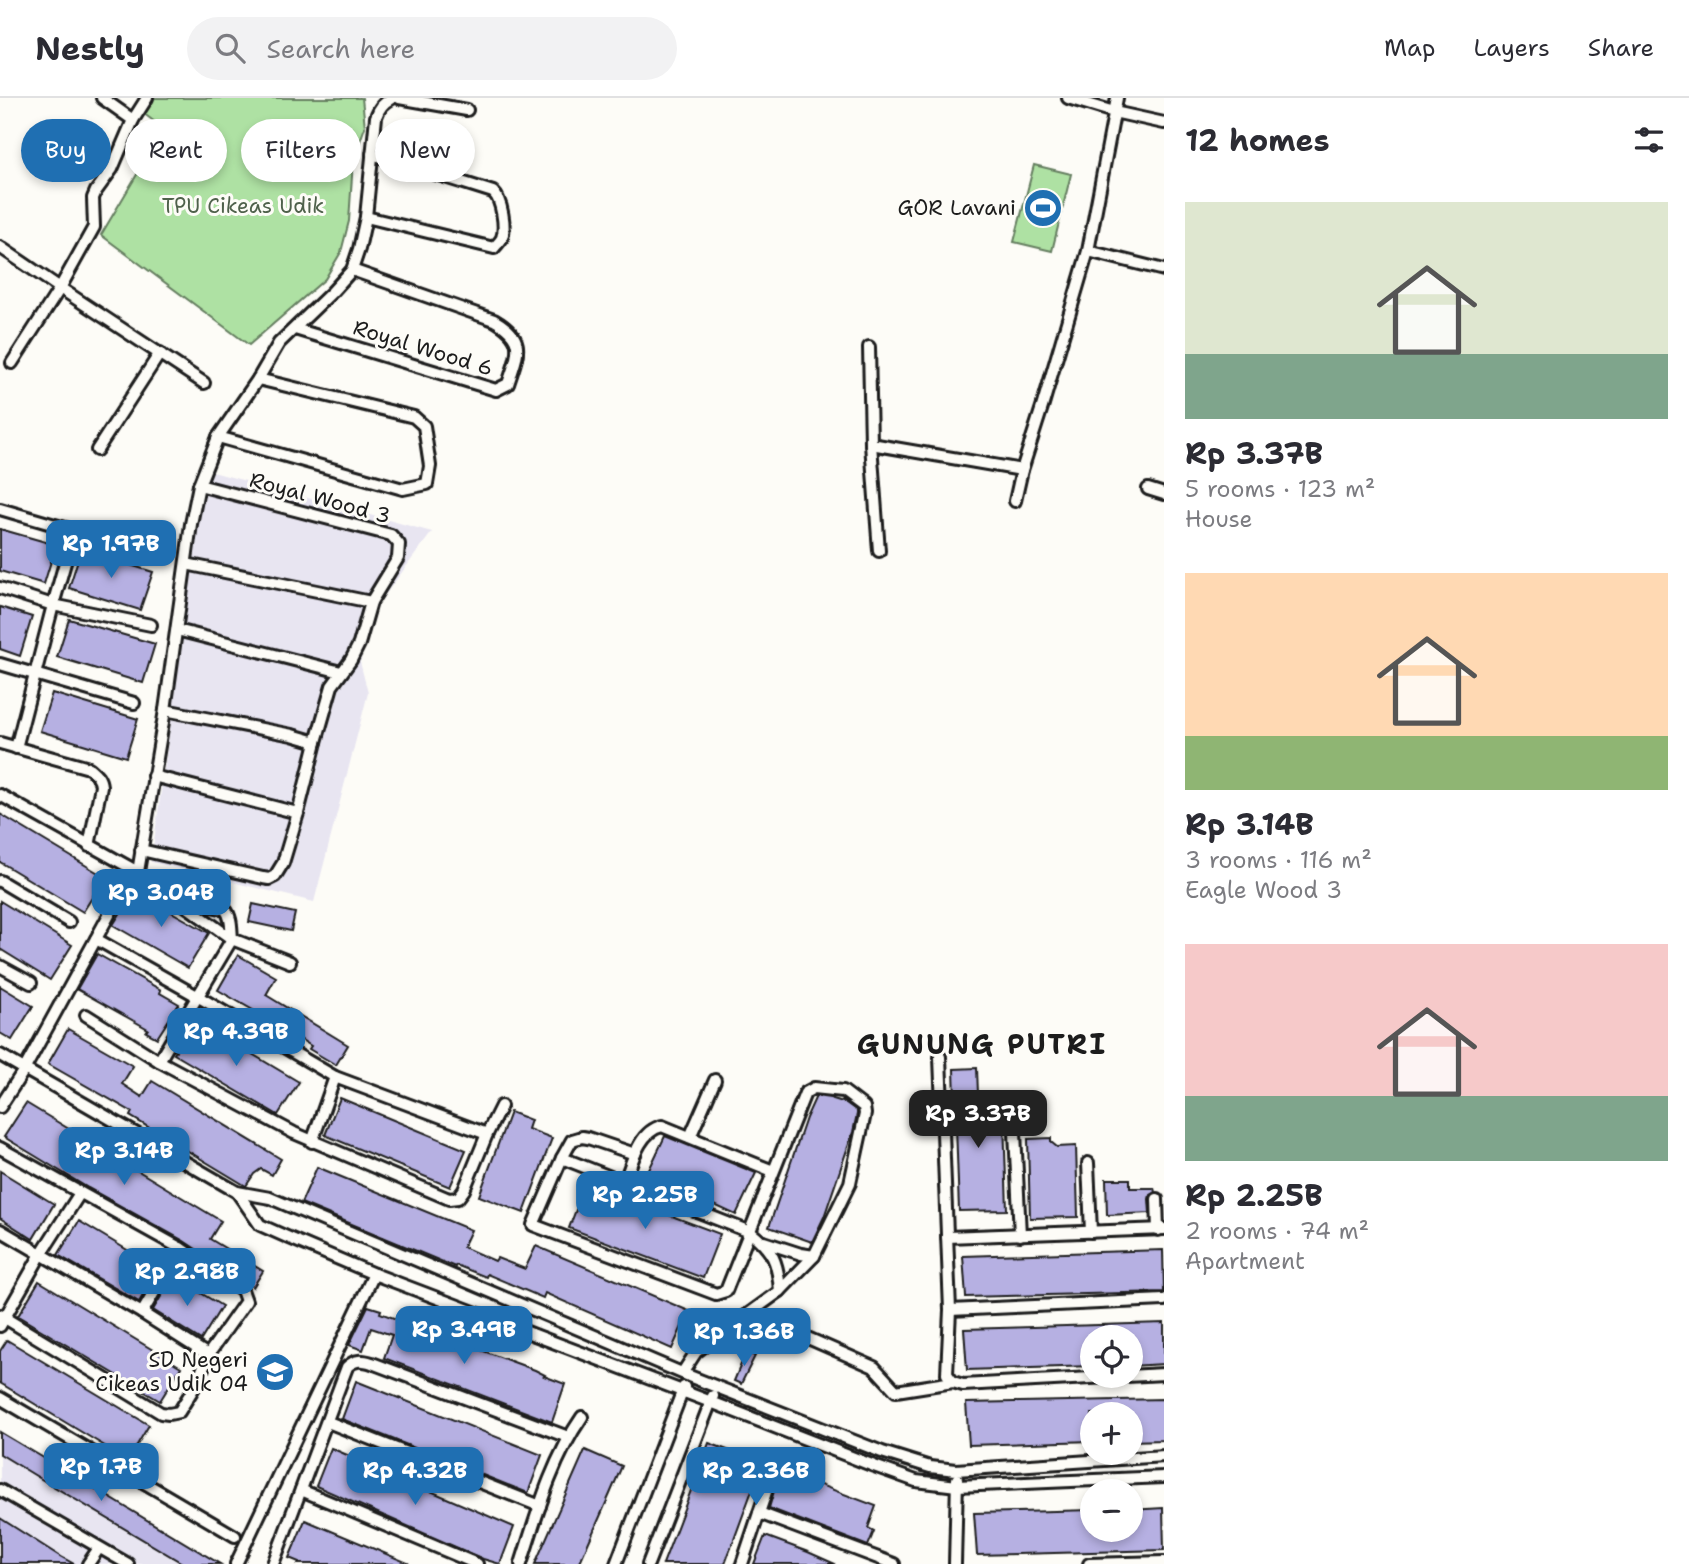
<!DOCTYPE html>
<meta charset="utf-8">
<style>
body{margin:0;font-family:"Shantell Sans",sans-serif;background:#f2f2f3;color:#2b2b33;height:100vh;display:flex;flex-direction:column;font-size:26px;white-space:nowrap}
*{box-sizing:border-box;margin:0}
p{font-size:23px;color:#7c7c81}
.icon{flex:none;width:38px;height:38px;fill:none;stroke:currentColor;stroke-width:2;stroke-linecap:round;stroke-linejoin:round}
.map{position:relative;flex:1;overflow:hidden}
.drawer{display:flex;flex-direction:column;background:#fff;width:525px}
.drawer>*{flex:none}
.guide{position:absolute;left:21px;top:21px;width:665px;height:63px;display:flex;gap:14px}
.fabs{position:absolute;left:1080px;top:1227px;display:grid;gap:14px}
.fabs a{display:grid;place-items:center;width:63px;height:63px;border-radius:50%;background:#fff;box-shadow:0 4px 10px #0003;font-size:35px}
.price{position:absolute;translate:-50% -60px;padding:0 16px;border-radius:14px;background:#1f6fb2;color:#fff;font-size:23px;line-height:46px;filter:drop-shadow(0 2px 4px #0008)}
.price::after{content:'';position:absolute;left:50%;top:42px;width:21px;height:16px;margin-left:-10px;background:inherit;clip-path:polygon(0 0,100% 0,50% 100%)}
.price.on{background:#222;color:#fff}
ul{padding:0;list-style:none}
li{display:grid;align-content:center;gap:14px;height:371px;padding:0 21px}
li span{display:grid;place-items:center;height:217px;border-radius:0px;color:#555}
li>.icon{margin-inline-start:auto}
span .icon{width:126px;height:126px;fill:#fffc;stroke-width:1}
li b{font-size:30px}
h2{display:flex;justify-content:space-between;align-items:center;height:84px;padding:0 21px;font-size:30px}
.tag{padding:0 24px;border-radius:32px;background:#fff;box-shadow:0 4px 10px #0003;font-size:24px;line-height:63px}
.tag.on{background:#1f6fb2;color:#fff}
header{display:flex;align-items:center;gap:42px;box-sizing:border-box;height:98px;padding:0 35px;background:#fff;border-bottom:2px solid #e1e1e2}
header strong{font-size:33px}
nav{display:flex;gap:38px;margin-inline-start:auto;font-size:24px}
.search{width:490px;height:63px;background:#f2f2f3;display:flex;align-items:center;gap:18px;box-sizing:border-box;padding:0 24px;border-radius:38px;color:#7c7c81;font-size:26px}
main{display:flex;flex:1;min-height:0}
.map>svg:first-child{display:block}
</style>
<header>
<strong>Nestly</strong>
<div class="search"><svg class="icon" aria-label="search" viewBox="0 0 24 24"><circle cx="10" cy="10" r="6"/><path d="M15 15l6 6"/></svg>Search here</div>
<nav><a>Map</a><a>Layers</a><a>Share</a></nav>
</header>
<main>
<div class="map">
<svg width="1164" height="1466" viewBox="0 0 1164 1466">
<rect width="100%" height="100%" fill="#fdfcf7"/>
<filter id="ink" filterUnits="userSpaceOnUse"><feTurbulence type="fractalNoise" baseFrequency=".0143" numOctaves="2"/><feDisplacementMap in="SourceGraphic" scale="14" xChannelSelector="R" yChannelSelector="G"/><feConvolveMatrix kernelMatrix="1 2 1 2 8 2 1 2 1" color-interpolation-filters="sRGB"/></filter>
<g filter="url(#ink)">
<g fill="#e8e5f1">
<polygon points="209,373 432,434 379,505 360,564 368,595 314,804 151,764 204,389"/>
<polygon points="0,1350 184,1466 0,1466"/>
</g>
<g fill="#aee1a3" stroke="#657e60" stroke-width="2">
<polygon points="144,0 362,0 365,29 353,63 349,123 341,154 325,181 249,247 101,137 164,31 139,12"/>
<polygon points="1034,67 1071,76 1052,153 1014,144"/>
</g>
<g fill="#b6b0e2" stroke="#1c1c1c" stroke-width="2">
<polygon points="0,431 56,447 44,486 0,473"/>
<polygon points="81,452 153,474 140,512 69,490"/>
<polygon points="0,509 32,519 20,558 0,551"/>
<polygon points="69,521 155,546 143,585 57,559"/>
<polygon points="52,595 138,621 126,659 40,633"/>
<polygon points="0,716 105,779 83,814 0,764"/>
<polygon points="134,793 209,835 188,870 113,827"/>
<polygon points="0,803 72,847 50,882 0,851"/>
<polygon points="253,806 295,815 291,833 249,824"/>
<polygon points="97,856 161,892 160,895 179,906 157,940 146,934 148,931 77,891"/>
<polygon points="238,857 276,879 266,897 348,947 336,967 309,951 311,948 297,939 298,938 218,892"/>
<polygon points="0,888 33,908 12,942 0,935"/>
<polygon points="195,922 299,984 278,1017 174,956"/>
<polygon points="68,931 133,968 122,986 142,999 152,983 281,1061 272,1077 261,1071 254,1076 246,1088 130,1018 132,1014 48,966"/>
<polygon points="977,970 979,1023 1004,1023 1007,1112 959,1113 954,971"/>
<polygon points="816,998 830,1000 846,1005 857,1013 857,1016 853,1034 824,1119 812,1144 769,1129 806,1020"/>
<polygon points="340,1000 466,1052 450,1089 325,1037"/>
<polygon points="26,1005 221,1123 210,1141 263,1173 253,1189 184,1143 88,1090 4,1039"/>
<polygon points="510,1014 531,1022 528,1031 552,1040 524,1115 479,1098"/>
<polygon points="665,1038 756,1075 736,1117 647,1076"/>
<polygon points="1051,1040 1051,1044 1057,1049 1076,1048 1078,1119 1030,1120 1028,1041"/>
<polygon points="317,1069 471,1132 463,1149 495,1163 497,1160 525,1171 536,1148 689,1213 672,1251 545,1195 543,1200 487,1176 486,1179 456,1167 455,1169 301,1105"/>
<polygon points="0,1073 54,1106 33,1141 0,1120"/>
<polygon points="1106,1081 1130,1081 1130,1090 1154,1090 1155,1094 1150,1097 1149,1101 1150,1115 1107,1117"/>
<polygon points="586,1086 720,1136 703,1180 569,1130"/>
<polygon points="79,1123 159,1171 139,1204 58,1157"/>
<polygon points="1163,1152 1164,1194 966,1199 963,1158"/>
<polygon points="173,1178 222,1208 201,1242 153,1212"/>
<polygon points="39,1183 181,1269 160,1303 18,1218"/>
<polygon points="368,1208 381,1212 380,1215 535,1272 545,1277 544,1278 565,1286 552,1324 384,1260 392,1237 371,1230 363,1252 349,1247"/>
<polygon points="1164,1225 1164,1266 1130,1268 1130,1239 1092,1239 1092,1268 967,1272 964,1231"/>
<polygon points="7,1242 149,1327 128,1362 0,1285 0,1253"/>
<polygon points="746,1254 755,1258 741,1286 734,1283"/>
<polygon points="356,1283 542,1357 528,1395 342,1321"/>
<polygon points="1164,1301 1164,1342 1130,1343 1130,1316 1092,1316 1092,1343 969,1347 966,1305"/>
<polygon points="0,1334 74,1378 220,1466 184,1466 36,1378 0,1356"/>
<polygon points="709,1345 876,1408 868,1430 874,1433 868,1448 769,1410 774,1393 771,1388 765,1386 760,1389 754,1387 725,1466 663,1466"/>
<polygon points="331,1350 514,1429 500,1466 483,1461 316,1388"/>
<polygon points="585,1352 622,1368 610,1396 579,1466 535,1466"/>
<polygon points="1163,1410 1164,1452 977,1457 974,1415 1092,1412 1092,1432 1130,1432 1130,1412"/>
<polygon points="0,1420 58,1457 74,1466 0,1466"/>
<polygon points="305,1422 408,1465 407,1466 298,1466 299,1464 289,1460"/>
<polygon points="765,1438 808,1454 835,1466 754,1466"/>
</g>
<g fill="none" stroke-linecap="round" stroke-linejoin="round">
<defs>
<g id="minor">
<polyline points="102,0 133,22"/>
<polyline points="399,0 467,12"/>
<polyline points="1068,0 1114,14 1164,25"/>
<path d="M 366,119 L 494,150 C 497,146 500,144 502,140 C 506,129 502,102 493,94 L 372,56"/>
<polyline points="0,149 60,190 204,285"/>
<polyline points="1088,153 1164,172"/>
<path d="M 295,231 L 496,292 L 508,286 C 518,255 527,241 494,222 L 352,172"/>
<polyline points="869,249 871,346 1022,372"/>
<polyline points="12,265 60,190 94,129 93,100 96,93 112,71 133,22 147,0"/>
<polyline points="218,339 403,391 427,386 430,368 424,328 414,319 258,281"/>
<polyline points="871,346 879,453"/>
<polyline points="97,352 160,255"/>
<polyline points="1148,391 1164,396"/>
<polyline points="1015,403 1022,372 1043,306 1088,153 1117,0"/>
<polyline points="0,411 165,459"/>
<polyline points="186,466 371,504"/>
<polyline points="0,490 53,507 151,527"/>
<polyline points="177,532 341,574"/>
<polyline points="0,566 134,605"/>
<polyline points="165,612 292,637 316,644 332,588 351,562 359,546 371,504 398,460 399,446 391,437 199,387"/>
<path d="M 0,645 L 89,670 C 96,676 100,679 101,688 L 89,748"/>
<polyline points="16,650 53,507 74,433"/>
<polyline points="153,678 298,715"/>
<polyline points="0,697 138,774 115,806 24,972 0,1009"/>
<polyline points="141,752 263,780 269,781 275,778 283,765 298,715 316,644"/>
<path d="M 138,774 L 165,612 L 191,426 L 199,387 L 218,339 L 258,281 L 279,245 L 332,194 L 352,172 L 359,151 L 366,119 L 376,19 C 379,10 383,5 392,0"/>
<polyline points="0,783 69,824"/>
<polyline points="157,787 232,841"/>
<path d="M 180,801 L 225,811 C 232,819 231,831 232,841"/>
<polyline points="96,841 197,898 335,979 487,1036"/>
<polyline points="0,868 31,885"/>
<polyline points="86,917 159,963 294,1035 449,1101 458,1100 464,1092 487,1036 501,1008"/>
<polyline points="0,957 237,1094 270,1100 689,1278 882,1354 930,1369 956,1372 1164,1358"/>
<polyline points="940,959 950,1212 947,1276 953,1284 963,1287 1164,1276"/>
<polyline points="159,963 232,841 290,864"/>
<polyline points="1015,1034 1020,1137"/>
<polyline points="690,1039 715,982"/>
<polyline points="312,1044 335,979"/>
<polyline points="0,1050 180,1150 242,1192 246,1203 208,1257 198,1283 179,1314 169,1316 161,1315 0,1217"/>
<polyline points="635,1056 588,1040 582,1039 572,1042 562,1060 533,1127 716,1196 726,1193 805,995 814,990 843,993 864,1009 865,1016 850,1085 814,1158 780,1193 696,1254 683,1274"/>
<path d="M 562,1060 L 750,1134 C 773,1152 778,1164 780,1193"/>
<polyline points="1088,1065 1091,1134"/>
<path d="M 625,1083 C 632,1064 639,1033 662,1028 L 773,1073"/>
<polyline points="237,1094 260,1127 287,1139 374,1176 711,1304 874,1368 916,1383 957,1388 1164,1379"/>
<polyline points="1157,1101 1158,1132"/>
<polyline points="0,1132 142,1215 208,1257"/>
<polyline points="947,1139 1164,1131"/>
<polyline points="764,1144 801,1156 814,1158"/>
<polyline points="950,1212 1164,1202"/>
<polyline points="142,1215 180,1150"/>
<polyline points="0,1228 41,1156 80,1095"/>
<polyline points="794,1234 874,1269 896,1293 953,1284"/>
<polyline points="0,1300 235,1438"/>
<polyline points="328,1324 540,1408"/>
<polyline points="0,1392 128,1466"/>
<polyline points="301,1392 477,1466"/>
<polyline points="759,1415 894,1466"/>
<polyline points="88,1466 99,1450"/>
<polyline points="236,1466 374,1176"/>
<path d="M 273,1466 L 347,1269 C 355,1261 362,1262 372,1265 L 568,1339"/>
<path d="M 521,1466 C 537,1416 552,1362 582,1319"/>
<polyline points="616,1466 684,1289"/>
<polyline points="648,1466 713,1298"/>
<polyline points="742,1466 766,1394"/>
<polyline points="955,1466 957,1381"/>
<polyline points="1089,1466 1164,1464"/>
</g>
</defs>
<use href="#minor" stroke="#1c1c1c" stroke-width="16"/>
<use href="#minor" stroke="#fdfcf7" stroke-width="10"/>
</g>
</g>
<defs>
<symbol id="stadium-disc" viewBox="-11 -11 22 22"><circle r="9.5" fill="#1f6fb2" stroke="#fdfcf7"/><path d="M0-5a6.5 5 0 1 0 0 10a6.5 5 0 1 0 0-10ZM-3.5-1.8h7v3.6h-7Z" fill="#fff"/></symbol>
<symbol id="school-disc" viewBox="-11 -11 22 22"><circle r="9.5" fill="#1f6fb2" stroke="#fdfcf7"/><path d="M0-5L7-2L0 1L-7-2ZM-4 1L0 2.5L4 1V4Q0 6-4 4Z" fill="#fff"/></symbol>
</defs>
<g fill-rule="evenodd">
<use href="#stadium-disc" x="1021" y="88" width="44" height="44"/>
<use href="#school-disc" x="253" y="1252" width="44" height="44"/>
</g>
<g text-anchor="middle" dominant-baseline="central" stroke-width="6" stroke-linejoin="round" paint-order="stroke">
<g font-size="21" fill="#4f614b" stroke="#fdfcf7">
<text x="243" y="108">TPU Cikeas Udik</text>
</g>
<g font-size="21" fill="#1c1c1c" stroke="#fdfcf7" text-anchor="end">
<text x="1016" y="110">GOR Lavani</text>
<text x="248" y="1262">SD Negeri<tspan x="248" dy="24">Cikeas Udik 04</tspan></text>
</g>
<g font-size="21" fill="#1c1c1c" stroke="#fdfcf7">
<text transform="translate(423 250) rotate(17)">Royal Wood 6</text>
<text transform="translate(320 400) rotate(15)">Royal Wood 3</text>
</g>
<g font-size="28" font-weight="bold" letter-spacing="2" fill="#1c1c1c" stroke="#fdfcf7">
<text x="982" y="946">GUNUNG PUTRI</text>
</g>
</g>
</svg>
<div class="fabs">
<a><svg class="icon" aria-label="locate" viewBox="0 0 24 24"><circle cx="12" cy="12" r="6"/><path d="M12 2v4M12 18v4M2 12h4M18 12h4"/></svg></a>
<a>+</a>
<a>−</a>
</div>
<b class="price" style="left:111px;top:482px">Rp 1.97B</b>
<b class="price" style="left:161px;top:831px">Rp 3.04B</b>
<b class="price" style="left:236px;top:970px">Rp 4.39B</b>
<b class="price on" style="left:978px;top:1052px">Rp 3.37B</b>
<b class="price" style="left:124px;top:1089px">Rp 3.14B</b>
<b class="price" style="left:645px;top:1133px">Rp 2.25B</b>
<b class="price" style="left:187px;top:1210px">Rp 2.98B</b>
<b class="price" style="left:464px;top:1268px">Rp 3.49B</b>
<b class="price" style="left:744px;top:1270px">Rp 1.36B</b>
<b class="price" style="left:101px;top:1405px">Rp 1.7B</b>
<b class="price" style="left:415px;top:1409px">Rp 4.32B</b>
<b class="price" style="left:756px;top:1409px">Rp 2.36B</b>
<div class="guide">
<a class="tag on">Buy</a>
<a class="tag">Rent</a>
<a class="tag">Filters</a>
<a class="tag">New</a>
</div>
</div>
<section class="drawer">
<h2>12 homes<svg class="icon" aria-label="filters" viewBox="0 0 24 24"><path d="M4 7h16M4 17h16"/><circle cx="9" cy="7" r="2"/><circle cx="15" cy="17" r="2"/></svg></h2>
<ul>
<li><span style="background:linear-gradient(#dfe7d0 70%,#7fa58c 0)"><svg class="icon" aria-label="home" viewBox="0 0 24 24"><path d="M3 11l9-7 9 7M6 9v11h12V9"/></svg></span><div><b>Rp 3.37B</b><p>5 rooms · 123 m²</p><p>House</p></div></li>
<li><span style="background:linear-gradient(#ffd9b3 75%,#8fb573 0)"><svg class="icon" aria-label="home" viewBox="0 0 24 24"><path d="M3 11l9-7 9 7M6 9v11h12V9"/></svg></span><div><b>Rp 3.14B</b><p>3 rooms · 116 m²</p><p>Eagle Wood 3</p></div></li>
<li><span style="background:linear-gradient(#f6c9c9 70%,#7fa58c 0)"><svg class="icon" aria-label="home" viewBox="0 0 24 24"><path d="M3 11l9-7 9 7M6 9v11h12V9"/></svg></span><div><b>Rp 2.25B</b><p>2 rooms · 74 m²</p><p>Apartment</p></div></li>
</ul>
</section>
</main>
